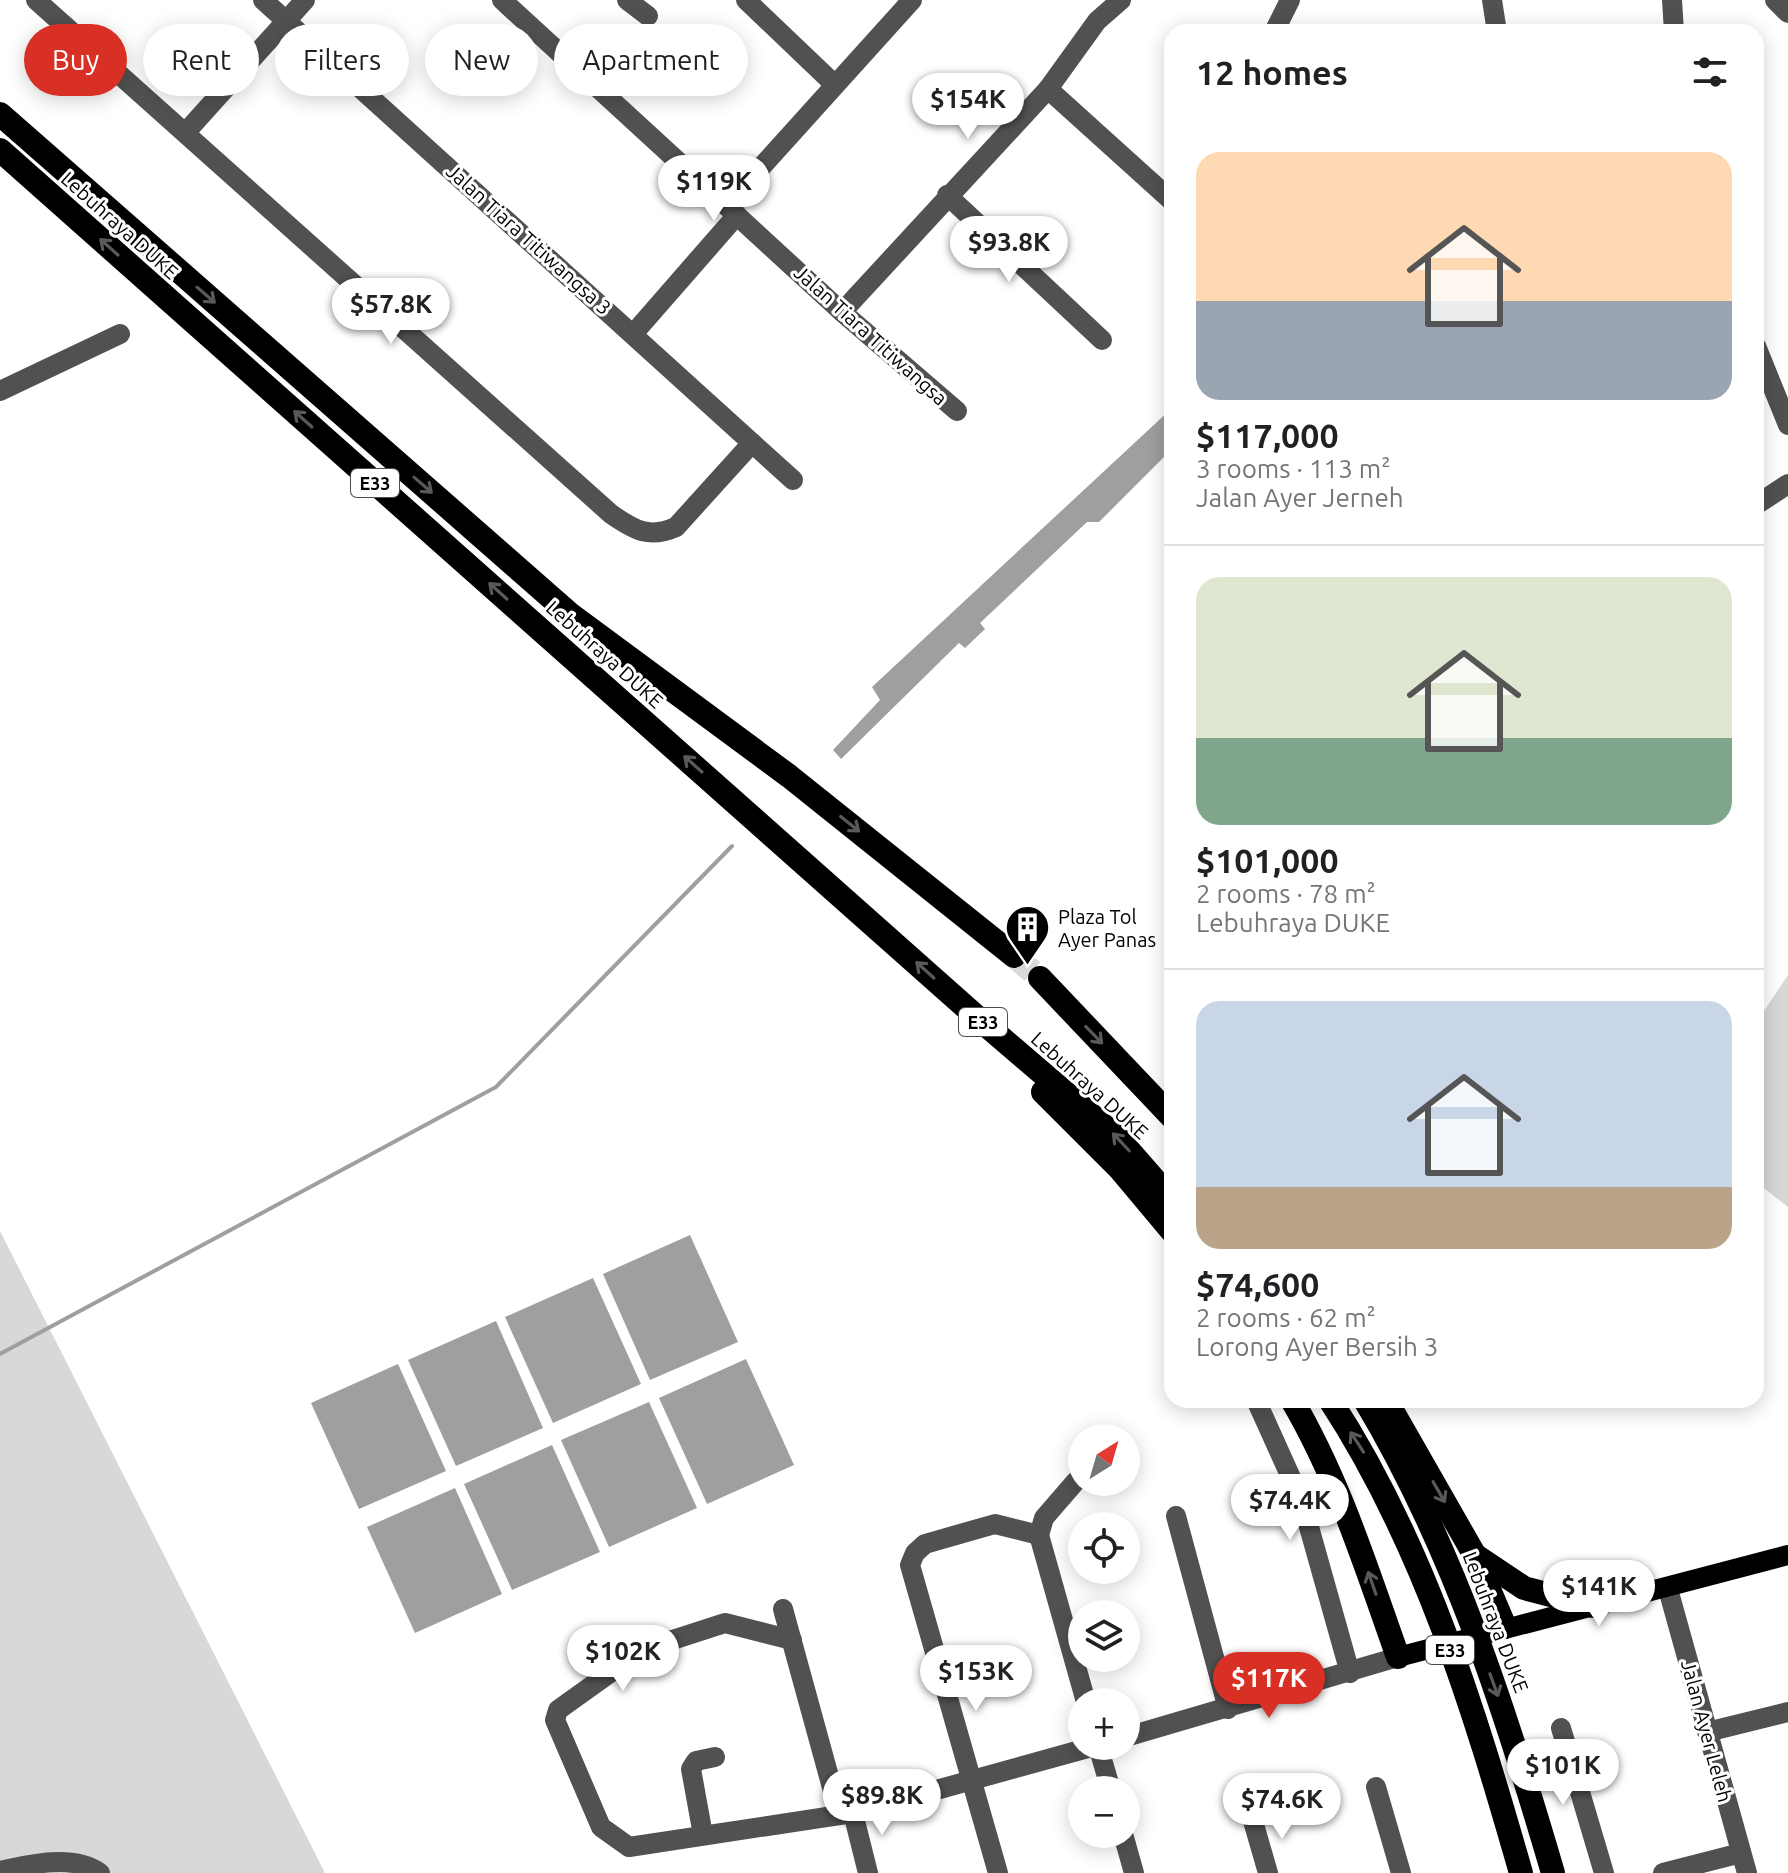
<!DOCTYPE html>
<meta charset="utf-8">
<style>
body{margin:0;font-family:Ubuntu,sans-serif;background:#f2f2f2;color:#202124;height:100vh;display:flex;flex-direction:column;font-size:30px;white-space:nowrap}
*{box-sizing:border-box;margin:0}
p{font-size:26px;color:#757577}
.icon{flex:none;width:44px;height:44px;fill:none;stroke:currentColor;stroke-width:2;stroke-linecap:round;stroke-linejoin:round}
.map{position:relative;flex:1;overflow:hidden}
.side{position:absolute;left:1164px;top:24px;width:600px;height:1384px;display:flex;flex-direction:column;background:#fff;border-radius:24px;box-shadow:0 4px 20px #0003}
.side>*{flex:none}
.top-card{position:absolute;left:24px;top:24px;width:760px;height:72px;display:flex;gap:16px}
.needle{width:52px;rotate:37deg}
.fabs{position:absolute;left:1068px;top:1424px;display:grid;gap:16px}
.fabs a{display:grid;place-items:center;width:72px;height:72px;border-radius:50%;background:#fff;box-shadow:0 4px 20px #0003;font-size:40px}
.price{position:absolute;translate:-50% -68px;padding:0 18px;border-radius:28px;background:#fff;color:#222;font-size:26px;line-height:52px;filter:drop-shadow(0 2px 4px #0008)}
.price::after{content:'';position:absolute;left:50%;top:48px;width:24px;height:18px;margin-left:-12px;background:inherit;clip-path:polygon(0 0,100% 0,50% 100%)}
.price.active{background:#d93025;color:#fff}
ul{padding:0;list-style:none}
li{display:grid;align-content:center;gap:16px;height:424px;padding:0 32px}
li+li{border-top:2px solid #e0e0e0}
li span{display:grid;place-items:center;height:248px;border-radius:24px;color:#555}
li>.icon{margin-inline-start:auto}
span .icon{width:144px;height:144px;fill:#fffc;stroke-width:1}
li b{font-size:34px}
h2{display:flex;justify-content:space-between;align-items:center;height:96px;padding:0 32px;font-size:34px}
.pill{padding:0 28px;border-radius:36px;background:#fff;box-shadow:0 4px 20px #0003;font-size:28px;line-height:72px}
.pill.active{background:#d93025;color:#fff}
.map>svg:first-child{display:block}
</style>
<div class="map">
<svg width="1788" height="1873" viewBox="0 0 1788 1873">
<rect width="100%" height="100%" fill="#fff"/>
<g fill="#d8d8d8">
<polygon points="1788,975 1788,1207 1756,1182 1756,1023"/>
<polygon points="0,1231 325,1873 0,1873"/>
</g>
<g fill="#9f9f9f">
<polygon points="1172,408 1172,449 1099,522 1087,522 980,623 985,629 965,648 959,643 841,759 833,750 880,700 872,687"/>
<polygon points="690,1235 738,1342 650,1380 603,1274"/>
<polygon points="593,1278 641,1384 553,1423 505,1317"/>
<polygon points="496,1321 543,1428 456,1466 408,1360"/>
<polygon points="746,1359 794,1465 707,1504 659,1398"/>
<polygon points="398,1364 446,1471 359,1509 311,1403"/>
<polygon points="649,1402 697,1508 609,1547 561,1440"/>
<polygon points="552,1445 600,1552 512,1590 464,1484"/>
<polygon points="455,1488 502,1594 415,1633 367,1527"/>
</g>
<g fill="none" stroke-linecap="round" stroke-linejoin="round">
<polyline stroke="#9f9f9f" stroke-width="4" points="0,1354 496,1087 732,846"/>
<polyline stroke="#d9d9d9" stroke-width="24" stroke-dasharray="24 12" stroke-linecap="butt" points="1014,956 1040,978"/>
<g stroke="#515151" stroke-width="20">
<path d="M 36,0 L 611,514 C 634,530 649,539 676,527 L 752,443"/>
<polyline points="263,0 793,480"/>
<polyline points="502,0 842,312 957,411"/>
<polyline points="627,0 648,16"/>
<polyline points="746,0 834,84"/>
<polyline points="1492,0 1497,32"/>
<polyline points="1672,0 1674,32"/>
<polyline points="1775,0 1788,13"/>
<polyline points="1274,32 1290,0"/>
<polyline points="1048,89 1172,201"/>
<polyline points="186,132 305,0"/>
<polyline points="947,195 1102,340"/>
<polyline points="727,205 912,0"/>
<polyline points="842,312 1048,89 1097,21 1121,0"/>
<polyline points="634,333 737,215"/>
<polyline points="1756,346 1788,425"/>
<polyline points="0,391 120,334"/>
<polyline points="1756,505 1788,484"/>
<polyline points="1256,1400 1302,1502 1350,1673"/>
<polyline points="1176,1516 1228,1709"/>
<polyline points="1039,1535 1086,1702"/>
<polyline points="1668,1589 1747,1873"/>
<polyline points="783,1609 839,1813"/>
<polyline points="792,1640 725,1623 657,1645 632,1657 558,1710 555,1720 601,1827 629,1847 853,1813 1095,1746"/>
<polyline points="1561,1728 1604,1873"/>
<polyline points="1707,1732 1788,1712"/>
<polyline points="1126,1737 1398,1657"/>
<polyline points="1098,1746 1111,1790"/>
<polyline points="1376,1787 1401,1873"/>
<polyline points="853,1813 868,1873"/>
<polyline points="1253,1821 1268,1873"/>
<polyline points="1123,1834 1134,1873"/>
<polyline points="703,1835 691,1769 696,1761 715,1757"/>
<path d="M 0,1871 C 30,1864 74,1854 100,1873"/>
<polyline points="998,1873 910,1565 915,1553 925,1544 995,1524 1039,1535 1044,1518 1076,1481"/>
<polyline points="1663,1873 1741,1853"/>
</g>
<polyline stroke="#000" stroke-width="20" points="1398,1657 1788,1555"/>
<g stroke="#000" stroke-width="24">
<polyline points="0,114 571,615 789,776 1014,956"/>
<polyline points="0,150 979,1019 1117,1137 1172,1200"/>
<polyline points="1040,978 1172,1117"/>
<polyline points="1043,1092 1120,1169 1172,1231"/>
<path d="M 1292,1400 C 1339,1480 1367,1570 1398,1657"/>
<path d="M 1330,1400 C 1424,1544 1474,1709 1521,1873"/>
<path d="M 1365,1400 C 1453,1547 1505,1709 1553,1873"/>
<polyline points="1386,1400 1474,1554 1505,1627"/>
<polyline points="1476,1556 1524,1588 1593,1606"/>
</g>
</g>
<defs><path id="oneway-shaft" d="M-6 0H5M1.5-3L5.5 0L1.5 3" fill="none" stroke-width="1.6" stroke-linecap="round" stroke-linejoin="round" transform="scale(2)"/></defs>
<g stroke="#595959">
<use href="#oneway-shaft" transform="translate(109 247) rotate(-138)"/>
<use href="#oneway-shaft" transform="translate(206 295) rotate(41)"/>
<use href="#oneway-shaft" transform="translate(303 419) rotate(-138)"/>
<use href="#oneway-shaft" transform="translate(423 485) rotate(41)"/>
<use href="#oneway-shaft" transform="translate(498 591) rotate(-138)"/>
<use href="#oneway-shaft" transform="translate(693 764) rotate(-138)"/>
<use href="#oneway-shaft" transform="translate(850 824) rotate(39)"/>
<use href="#oneway-shaft" transform="translate(925 970) rotate(-138)"/>
<use href="#oneway-shaft" transform="translate(1094 1035) rotate(46)"/>
<use href="#oneway-shaft" transform="translate(1121 1142) rotate(-133)"/>
<use href="#oneway-shaft" transform="translate(1357 1442) rotate(-123)"/>
<use href="#oneway-shaft" transform="translate(1439 1492) rotate(60)"/>
<use href="#oneway-shaft" transform="translate(1372 1583) rotate(-109)"/>
<use href="#oneway-shaft" transform="translate(1494 1685) rotate(70)"/>
</g>
<defs>
<symbol id="building-pin" viewBox="-11 -11 22 30"><path d="M0 17L-7.5 6A9.5 9.5 0 1 1 7.5 6Z" fill="#000" stroke="#fff"/><path d="M-4-6H4V6H1V3H-1V6H-4ZM-2.5-4.3h1.7v1.8h-1.7ZM.8-4.3h1.7v1.8H.8ZM-2.5-1h1.7V.8h-1.7ZM.8-1h1.7V.8H.8Z" fill="#fff"/></symbol>
</defs>
<g fill-rule="evenodd">
<use href="#building-pin" x="1002" y="902" width="51" height="69"/>
</g>
<g text-anchor="middle" dominant-baseline="central" stroke-width="6" stroke-linejoin="round" paint-order="stroke">
<g fill="#fff" stroke="#4c4c4c" stroke-width="2">
<rect x="351" y="469" width="48" height="28" rx="6"/>
<rect x="959" y="1008" width="48" height="28" rx="6"/>
<rect x="1426" y="1636" width="48" height="28" rx="6"/>
</g>
<g font-size="18" font-weight="bold" fill="#000">
<text x="375" y="483">E33</text>
<text x="983" y="1022">E33</text>
<text x="1450" y="1650">E33</text>
</g>
<g font-size="20" fill="#000" stroke="#fff">
<text transform="translate(120 225) rotate(42)">Lebuhraya DUKE</text>
<text transform="translate(529 239) rotate(42)">Jalan Tiara Titiwangsa 3</text>
<text transform="translate(871 335) rotate(42)">Jalan Tiara Titiwangsa</text>
<text transform="translate(605 654) rotate(42)">Lebuhraya DUKE</text>
<text transform="translate(1090 1085) rotate(42)">Lebuhraya DUKE</text>
<text transform="translate(1496 1622) rotate(69)">Lebuhraya DUKE</text>
<text transform="translate(1707 1731) rotate(75)">Jalan Ayer Leleh</text>
</g>
<g font-size="20" fill="#000" stroke="#fff" text-anchor="start">
<text x="1058" y="916">Plaza Tol<tspan x="1058" dy="23">Ayer Panas</tspan></text>
</g>
</g>
</svg>
<div class="fabs">
<a><svg class="needle" viewBox="-14 -14 28 28"><path d="M0-13l5 13h-10z" fill="#e53935"/><path d="M0 13l5-13h-10z" fill="#757577"/></svg></a>
<a><svg class="icon" aria-label="locate" viewBox="0 0 24 24"><circle cx="12" cy="12" r="6"/><path d="M12 2v4M12 18v4M2 12h4M18 12h4"/></svg></a>
<a><svg class="icon" aria-label="layers" viewBox="0 0 24 24"><path d="M12 4l9 5-9 5-9-5zM3 14l9 5 9-5"/></svg></a>
<a>+</a>
<a>−</a>
</div>
<b class="price" style="left:968px;top:141px">$154K</b>
<b class="price" style="left:714px;top:223px">$119K</b>
<b class="price" style="left:1009px;top:284px">$93.8K</b>
<b class="price" style="left:391px;top:346px">$57.8K</b>
<b class="price" style="left:1290px;top:1542px">$74.4K</b>
<b class="price" style="left:1599px;top:1628px">$141K</b>
<b class="price" style="left:623px;top:1693px">$102K</b>
<b class="price" style="left:976px;top:1713px">$153K</b>
<b class="price active" style="left:1269px;top:1720px">$117K</b>
<b class="price" style="left:1563px;top:1807px">$101K</b>
<b class="price" style="left:882px;top:1837px">$89.8K</b>
<b class="price" style="left:1282px;top:1841px">$74.6K</b>
<div class="top-card">
<a class="pill active">Buy</a>
<a class="pill">Rent</a>
<a class="pill">Filters</a>
<a class="pill">New</a>
<a class="pill">Apartment</a>
</div>
<section class="side">
<h2>12 homes<svg class="icon" aria-label="filters" viewBox="0 0 24 24"><path d="M4 7h16M4 17h16"/><circle cx="9" cy="7" r="2"/><circle cx="15" cy="17" r="2"/></svg></h2>
<ul>
<li><span style="background:linear-gradient(#ffd9b3 60%,#9aa5b1 0)"><svg class="icon" aria-label="home" viewBox="0 0 24 24"><path d="M3 11l9-7 9 7M6 9v11h12V9"/></svg></span><div><b>$117,000</b><p>3 rooms · 113 m²</p><p>Jalan Ayer Jerneh</p></div></li>
<li><span style="background:linear-gradient(#dfe7d0 65%,#7fa58c 0)"><svg class="icon" aria-label="home" viewBox="0 0 24 24"><path d="M3 11l9-7 9 7M6 9v11h12V9"/></svg></span><div><b>$101,000</b><p>2 rooms · 78 m²</p><p>Lebuhraya DUKE</p></div></li>
<li><span style="background:linear-gradient(#c9d6e8 75%,#b9a48a 0)"><svg class="icon" aria-label="home" viewBox="0 0 24 24"><path d="M3 11l9-7 9 7M6 9v11h12V9"/></svg></span><div><b>$74,600</b><p>2 rooms · 62 m²</p><p>Lorong Ayer Bersih 3</p></div></li>
</ul>
</section>
</div>
